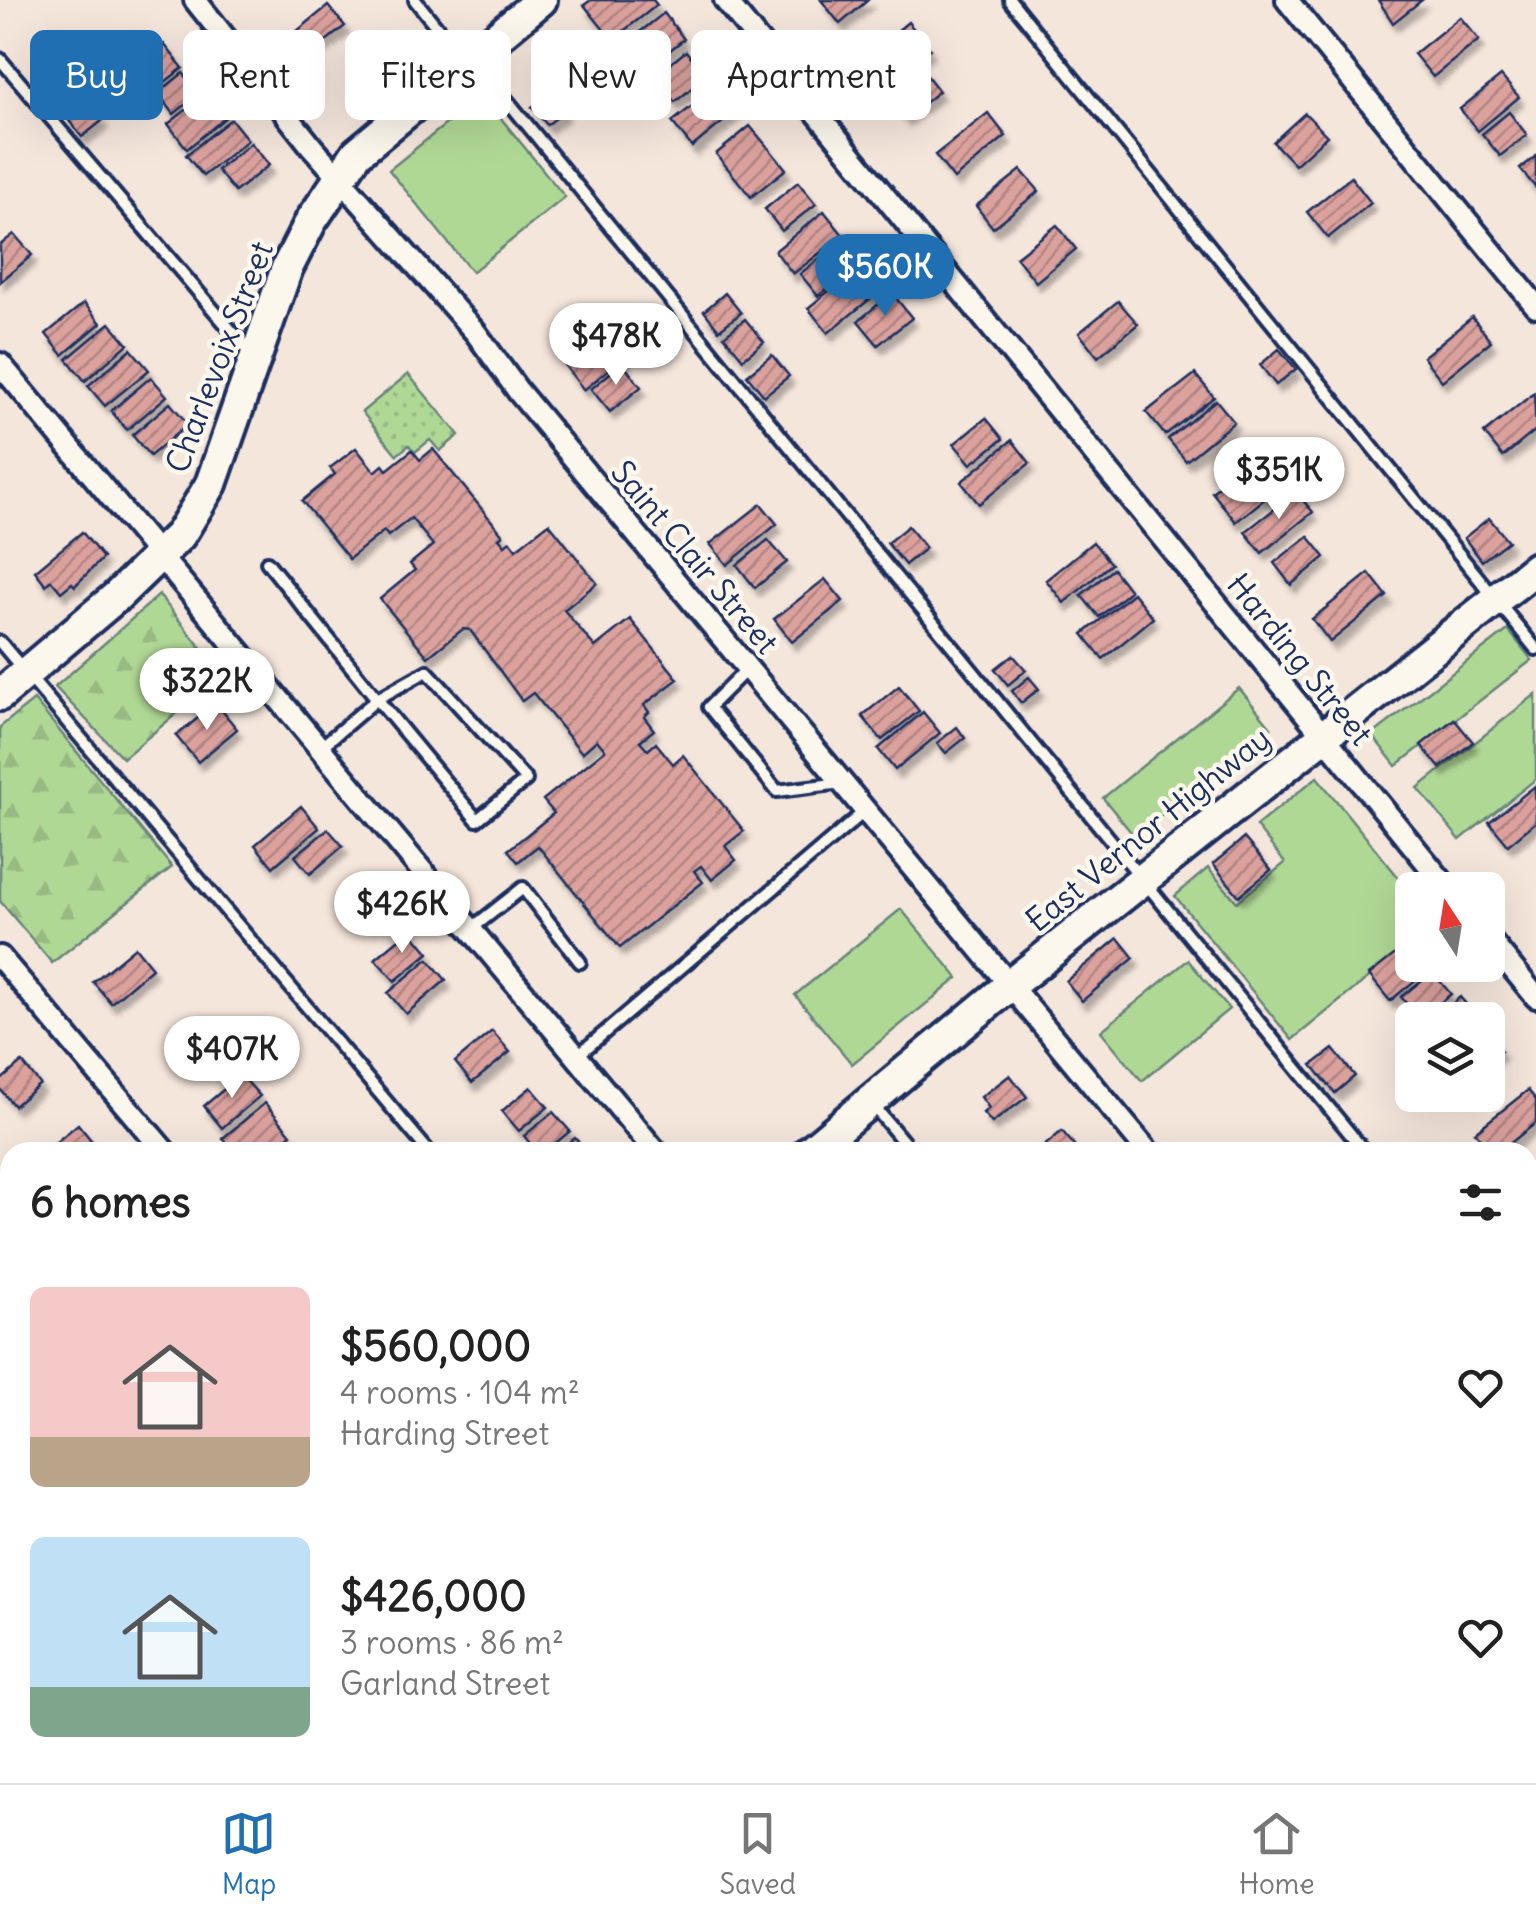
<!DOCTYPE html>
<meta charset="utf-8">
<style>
body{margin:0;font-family:Delius,sans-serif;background:#f6f6f6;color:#222;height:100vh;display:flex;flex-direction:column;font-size:38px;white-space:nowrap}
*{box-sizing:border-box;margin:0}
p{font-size:32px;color:#767676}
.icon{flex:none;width:55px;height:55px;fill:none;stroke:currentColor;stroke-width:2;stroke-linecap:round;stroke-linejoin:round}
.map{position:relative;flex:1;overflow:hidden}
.side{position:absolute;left:0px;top:1142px;width:1538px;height:642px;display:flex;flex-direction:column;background:#fff;border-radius:30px 30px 0 0;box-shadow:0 10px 40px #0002}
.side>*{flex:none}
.banner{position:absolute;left:30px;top:30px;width:1000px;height:90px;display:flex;gap:20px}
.needle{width:65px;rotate:348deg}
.fabs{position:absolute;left:1395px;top:872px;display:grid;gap:20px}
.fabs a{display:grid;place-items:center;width:110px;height:110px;border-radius:15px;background:#fff;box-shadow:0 10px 40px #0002;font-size:50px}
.price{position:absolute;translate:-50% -85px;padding:0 22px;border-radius:35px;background:#fff;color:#222;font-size:32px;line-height:65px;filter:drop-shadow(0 2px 5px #0008)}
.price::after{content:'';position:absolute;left:50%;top:60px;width:30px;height:22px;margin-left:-15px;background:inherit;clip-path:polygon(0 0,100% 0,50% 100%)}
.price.selected{background:#1f6fb2;color:#fff}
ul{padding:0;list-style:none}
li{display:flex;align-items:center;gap:30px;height:250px;padding:0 30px}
li span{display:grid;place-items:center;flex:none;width:280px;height:200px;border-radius:15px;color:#555}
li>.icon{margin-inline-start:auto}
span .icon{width:120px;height:120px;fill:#fffc;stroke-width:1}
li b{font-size:42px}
h2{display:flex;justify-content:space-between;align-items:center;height:120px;padding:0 30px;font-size:42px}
.chip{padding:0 35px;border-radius:15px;background:#fff;box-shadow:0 10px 40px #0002;font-size:35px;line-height:90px}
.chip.selected{background:#1f6fb2;color:#fff}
.menu{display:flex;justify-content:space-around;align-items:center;height:140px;border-top:2px solid #e0e0e0;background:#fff;font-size:28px;color:#767676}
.menu a{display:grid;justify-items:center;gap:5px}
.menu .selected{color:#1f6fb2}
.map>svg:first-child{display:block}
</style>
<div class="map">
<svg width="1536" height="1783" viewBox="0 0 1536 1783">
<defs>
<pattern id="forest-firs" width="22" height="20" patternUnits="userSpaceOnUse" patternTransform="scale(2.5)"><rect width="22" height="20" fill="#b0d895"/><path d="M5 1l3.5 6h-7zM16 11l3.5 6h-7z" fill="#97ba83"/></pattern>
<pattern id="park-dots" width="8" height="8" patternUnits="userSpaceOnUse" patternTransform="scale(2.5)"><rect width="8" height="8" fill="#b0d895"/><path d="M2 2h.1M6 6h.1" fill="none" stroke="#97ba83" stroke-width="1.8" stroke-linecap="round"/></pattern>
<pattern id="building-hatch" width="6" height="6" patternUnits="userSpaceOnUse" patternTransform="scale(2.5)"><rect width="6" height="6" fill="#dba19d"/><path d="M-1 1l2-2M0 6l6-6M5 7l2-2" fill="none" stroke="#b18483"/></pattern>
<filter id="shadow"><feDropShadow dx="4.5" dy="8" stdDeviation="2.5" flood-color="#0004"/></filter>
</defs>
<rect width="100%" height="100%" fill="#f5e6dc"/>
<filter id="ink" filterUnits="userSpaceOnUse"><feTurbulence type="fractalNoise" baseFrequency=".01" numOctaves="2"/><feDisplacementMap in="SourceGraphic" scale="20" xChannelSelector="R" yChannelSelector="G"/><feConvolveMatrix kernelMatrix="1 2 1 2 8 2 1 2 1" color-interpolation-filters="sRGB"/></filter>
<g filter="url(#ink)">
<g fill="#b0d895" stroke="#66847a" stroke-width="2.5">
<polygon points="482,95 565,197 472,272 389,170"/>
<polygon points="1508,630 1532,660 1396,766 1372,735"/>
<polygon points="1239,688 1271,727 1135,837 1103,798"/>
<polygon points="1536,694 1536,779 1460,840 1418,788"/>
<polygon points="1317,777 1412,894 1412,942 1292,1040 1175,896 1208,868 1237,902 1285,863 1256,826"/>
<polygon points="901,909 958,978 852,1064 795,995"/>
<polygon points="1188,960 1229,1009 1142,1081 1101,1031"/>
<polygon points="1528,1368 1536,1379 1536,1523 1528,1530"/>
<polygon points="294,1775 440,1775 447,1783 301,1783"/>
<polygon points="505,1775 644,1775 651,1783 496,1783"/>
</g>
<g fill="url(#forest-firs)" stroke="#66847a" stroke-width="2.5">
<polygon points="159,595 223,675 123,758 55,687"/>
<polygon points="34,700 172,867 52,963 0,901 0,727"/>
</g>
<polygon fill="url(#park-dots)" stroke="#66847a" stroke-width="2.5" points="408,374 459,435 440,451 430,440 415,452 409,445 397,455 362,412"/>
<g fill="url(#building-hatch)" stroke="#1b2f5e" stroke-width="2.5" filter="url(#shadow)">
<polygon points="591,0 653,0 657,5 612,40 584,5"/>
<polygon points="821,0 868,0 840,24"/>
<polygon points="1378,0 1422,0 1393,23"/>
<polygon points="328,6 345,26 307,56 291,36"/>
<polygon points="664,13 684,39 653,64 632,38"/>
<polygon points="1460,17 1479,40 1433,77 1414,54"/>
<polygon points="908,22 930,49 887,83 865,57"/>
<polygon points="164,44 183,68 147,96 128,73"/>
<polygon points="686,51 707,76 675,102 654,77"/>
<polygon points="921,68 939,91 906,118 888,94"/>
<polygon points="183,73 200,93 174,114 158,93"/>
<polygon points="1501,76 1519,97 1478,131 1460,109"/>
<polygon points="715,88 735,112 692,147 672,122"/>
<polygon points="208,93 227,116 187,149 168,124"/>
<polygon points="550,93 565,111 547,125 532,107"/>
<polygon points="89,104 103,120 82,137 69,121"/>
<polygon points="1509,112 1527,135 1500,156 1482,134"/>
<polygon points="988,113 1006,136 954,179 935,155"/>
<polygon points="1305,113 1327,136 1295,165 1273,142"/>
<polygon points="231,119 248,140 203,176 186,155"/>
<polygon points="750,126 786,169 751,197 716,154"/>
<polygon points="251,143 269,165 235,192 217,170"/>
<polygon points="1536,156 1536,188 1520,169"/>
<polygon points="1021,170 1039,191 993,228 976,206"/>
<polygon points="1351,177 1371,203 1328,238 1307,212"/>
<polygon points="798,182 816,204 782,231 765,209"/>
<polygon points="824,211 843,235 793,274 775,251"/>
<polygon points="1057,225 1076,249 1036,282 1016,257"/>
<polygon points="14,234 32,255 0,282 0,245"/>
<polygon points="845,238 863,260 818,296 800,274"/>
<polygon points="866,261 886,286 828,333 808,308"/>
<polygon points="725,293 741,313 719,330 704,311"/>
<polygon points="892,293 912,318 878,345 858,321"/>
<polygon points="1118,301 1138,324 1098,357 1079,333"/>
<polygon points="84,303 101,323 63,355 46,334"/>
<polygon points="1472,317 1491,341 1442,381 1423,357"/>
<polygon points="745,319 764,342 743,359 724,336"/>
<polygon points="110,323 128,344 85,381 67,359"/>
<polygon points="612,328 631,351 584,390 565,366"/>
<polygon points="131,349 149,370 105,406 88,386"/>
<polygon points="1279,349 1296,369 1276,385 1260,365"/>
<polygon points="772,355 789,376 764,396 747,375"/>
<polygon points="622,363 641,387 610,412 591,389"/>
<polygon points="1195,374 1214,397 1165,435 1146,412"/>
<polygon points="151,377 167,396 127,430 111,411"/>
<polygon points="1534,393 1536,430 1503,457 1484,433"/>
<polygon points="1216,400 1234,422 1186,461 1168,439"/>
<polygon points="170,403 188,424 150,456 132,435"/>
<polygon points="986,418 1003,439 971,464 954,444"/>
<polygon points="1012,440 1030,463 979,504 961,482"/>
<polygon points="356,448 375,472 383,465 387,470 412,450 420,460 433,449 503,535 499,538 505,545 510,541 516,549 549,523 597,583 564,610 595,647 630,619 678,679 644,705 649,712 644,717 654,730 640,741 648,750 656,743 673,764 683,755 744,831 725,846 736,860 712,880 701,866 694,871 703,882 620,948 538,846 518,862 508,850 554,813 543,800 605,750 597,740 582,753 533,693 522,701 470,630 463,629 428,657 380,599 415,570 410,564 433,545 411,518 388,536 384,531 349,559 302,501 335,474 330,468"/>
<polygon points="1259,454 1283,484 1236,522 1212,492"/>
<polygon points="1296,492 1313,512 1262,553 1245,532"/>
<polygon points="761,504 777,524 727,565 710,544"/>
<polygon points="1489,518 1508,541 1482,561 1464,538"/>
<polygon points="908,526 926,548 905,565 887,543"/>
<polygon points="82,532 103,558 75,586 72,583 61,592 51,580 46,585 35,571"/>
<polygon points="1308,536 1325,557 1291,585 1274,563"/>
<polygon points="768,540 787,562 755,588 737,565"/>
<polygon points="1093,542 1111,564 1064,603 1046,580"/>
<polygon points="1113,569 1130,591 1099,617 1081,595"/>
<polygon points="1369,573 1387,596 1330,642 1312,619"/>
<polygon points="825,579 843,601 792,642 774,619"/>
<polygon points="1133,593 1153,618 1103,659 1083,634"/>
<polygon points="1013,655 1026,670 1008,685 995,669"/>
<polygon points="1029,677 1039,689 1021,703 1012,691"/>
<polygon points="899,686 919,711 882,740 862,716"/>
<polygon points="216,703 237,729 198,762 176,736"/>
<polygon points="923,712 940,733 895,770 878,749"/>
<polygon points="1454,719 1473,742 1440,768 1421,745"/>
<polygon points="957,727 965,738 946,753 937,743"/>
<polygon points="1535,786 1536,822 1508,845 1489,822"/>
<polygon points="301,806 319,828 273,867 255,845"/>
<polygon points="328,829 343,846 310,874 295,856"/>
<polygon points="1244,838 1271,870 1239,896 1213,864"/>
<polygon points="410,930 429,953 395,981 375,959"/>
<polygon points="1118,938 1134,958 1082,1001 1066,981"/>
<polygon points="1409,943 1412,965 1429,969 1390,1001 1369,975"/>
<polygon points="135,947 152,968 111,1003 93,982"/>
<polygon points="428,959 446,980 406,1014 388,993"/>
<polygon points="1432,972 1451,994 1420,1019 1401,997"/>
<polygon points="1460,997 1480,1020 1433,1020"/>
<polygon points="492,1031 510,1052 472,1083 455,1062"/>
<polygon points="1488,1034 1501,1051 1488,1062"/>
<polygon points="1333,1049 1355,1076 1335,1093 1312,1065"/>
<polygon points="22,1062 40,1084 14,1106 0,1089 0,1081"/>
<polygon points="241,1075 260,1096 222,1128 204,1106"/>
<polygon points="1010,1075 1027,1097 992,1123 983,1113 989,1108 981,1097"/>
<polygon points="531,1087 548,1107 519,1131 502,1111"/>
<polygon points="1528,1090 1536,1100 1536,1123 1499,1152 1491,1152 1475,1132"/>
<polygon points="265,1103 291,1134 268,1152 235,1152 223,1138"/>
<polygon points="553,1112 570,1131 545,1152 537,1152 524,1136"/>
<polygon points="78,1124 95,1145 86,1152 44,1152"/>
<polygon points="1062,1131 1080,1152 1037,1152"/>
<polygon points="575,1138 588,1152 557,1152"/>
<polygon points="0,1330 10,1342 10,1360 0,1368"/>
<polygon points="1536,1525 1536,1547 1528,1536"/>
<polygon points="0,1550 10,1562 0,1574"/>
<polygon points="10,1585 10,1650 1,1658 0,1593"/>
<polygon points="0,1756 10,1775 20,1780 16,1783 5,1783 0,1777"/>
</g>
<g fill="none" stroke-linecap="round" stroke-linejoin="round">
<defs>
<g id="lane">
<polyline points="415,0 466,63 498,89 1365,1152"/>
<polyline points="1010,0 1536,649"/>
<polyline points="0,59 251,354"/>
<polyline points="267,562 377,699 427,671 526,780 477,820 377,699 320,748"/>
<polyline points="0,642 429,1152"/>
<polyline points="747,669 709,707 777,791 842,783"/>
<polyline points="471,929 523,888 580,962"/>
<polyline points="577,1056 865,811"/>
<polyline points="871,1103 912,1152"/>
<polyline points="0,1227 10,1239"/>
<polyline points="1528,1350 1536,1360"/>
<polyline points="0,1735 10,1746"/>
<polyline points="34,1775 41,1783"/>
<polyline points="467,1775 474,1783"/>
<polyline points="947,1775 954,1783"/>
<polyline points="1424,1775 1431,1783"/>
</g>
<g id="street">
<polyline points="195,0 312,147 476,333 518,391 1148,1152"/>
<polyline points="725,0 1449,890"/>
<polyline points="1287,0 1536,306"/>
<polyline points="0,364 656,1152"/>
<polyline points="1488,938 1536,997"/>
<polyline points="0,957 165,1152"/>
<polyline points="0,1475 10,1487"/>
<polyline points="1528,1611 1536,1622"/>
<polyline points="247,1775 253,1783"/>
<polyline points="689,1775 696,1783"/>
<polyline points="1175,1775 1182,1783"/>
</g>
<g id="secondary">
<polyline points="0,695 116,597 180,535 211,484 287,268 311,221 357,153 541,0"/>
<polyline points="809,1152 1010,985 1536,568"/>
<polyline points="68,1783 77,1775"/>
</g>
</defs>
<use href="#lane" stroke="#1b2f5e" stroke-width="18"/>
<use href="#street" stroke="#1b2f5e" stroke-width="28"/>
<use href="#secondary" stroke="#1b2f5e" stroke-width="38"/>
<use href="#lane" stroke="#fbf7ec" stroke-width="10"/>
<use href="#street" stroke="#fbf7ec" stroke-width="20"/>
<use href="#secondary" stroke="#fbf7ec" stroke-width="30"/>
</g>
</g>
<g text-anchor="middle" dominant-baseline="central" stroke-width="9" stroke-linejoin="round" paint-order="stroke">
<g font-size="32" fill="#1b2f5e" stroke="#fbf7ec">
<text transform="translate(219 357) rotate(-69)">Charlevoix Street</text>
<text transform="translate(695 557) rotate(50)">Saint Clair Street</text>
<text transform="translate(1300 659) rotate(51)">Harding Street</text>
<text transform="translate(1148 829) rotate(-39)">East Vernor Highway</text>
</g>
</g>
</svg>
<div class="fabs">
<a><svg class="needle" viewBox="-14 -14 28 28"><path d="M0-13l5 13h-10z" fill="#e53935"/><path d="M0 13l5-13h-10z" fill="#767676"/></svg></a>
<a><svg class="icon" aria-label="layers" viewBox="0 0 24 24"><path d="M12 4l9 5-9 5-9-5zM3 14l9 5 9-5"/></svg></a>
</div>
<b class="price selected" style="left:885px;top:319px">$560K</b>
<b class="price" style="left:616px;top:388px">$478K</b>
<b class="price" style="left:1279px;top:522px">$351K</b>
<b class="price" style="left:207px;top:733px">$322K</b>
<b class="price" style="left:402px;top:956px">$426K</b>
<b class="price" style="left:232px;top:1101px">$407K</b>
<div class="banner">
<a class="chip selected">Buy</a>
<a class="chip">Rent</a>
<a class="chip">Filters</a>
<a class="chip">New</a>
<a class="chip">Apartment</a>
</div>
<section class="side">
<h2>6 homes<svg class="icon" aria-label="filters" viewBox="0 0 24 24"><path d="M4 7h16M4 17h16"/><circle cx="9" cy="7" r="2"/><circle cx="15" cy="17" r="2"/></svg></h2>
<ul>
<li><span style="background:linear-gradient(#f6c9c9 75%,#b9a48a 0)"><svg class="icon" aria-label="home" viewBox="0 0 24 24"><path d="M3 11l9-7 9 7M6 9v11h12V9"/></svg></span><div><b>$560,000</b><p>4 rooms · 104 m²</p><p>Harding Street</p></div><svg class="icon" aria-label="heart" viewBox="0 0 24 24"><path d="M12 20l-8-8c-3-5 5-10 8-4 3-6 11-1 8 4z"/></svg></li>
<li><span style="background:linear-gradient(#bfe0f5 75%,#7fa58c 0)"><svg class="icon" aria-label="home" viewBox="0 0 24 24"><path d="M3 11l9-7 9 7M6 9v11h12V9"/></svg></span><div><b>$426,000</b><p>3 rooms · 86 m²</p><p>Garland Street</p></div><svg class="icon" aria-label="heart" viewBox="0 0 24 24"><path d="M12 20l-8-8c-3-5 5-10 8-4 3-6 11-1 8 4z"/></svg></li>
</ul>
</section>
</div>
<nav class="menu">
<a class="selected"><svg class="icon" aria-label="map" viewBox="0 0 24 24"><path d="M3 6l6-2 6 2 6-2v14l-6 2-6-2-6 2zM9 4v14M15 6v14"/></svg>Map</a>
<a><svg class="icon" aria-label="saved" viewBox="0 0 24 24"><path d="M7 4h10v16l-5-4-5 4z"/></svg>Saved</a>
<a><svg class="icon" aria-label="home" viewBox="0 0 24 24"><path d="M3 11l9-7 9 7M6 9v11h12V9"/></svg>Home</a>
</nav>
